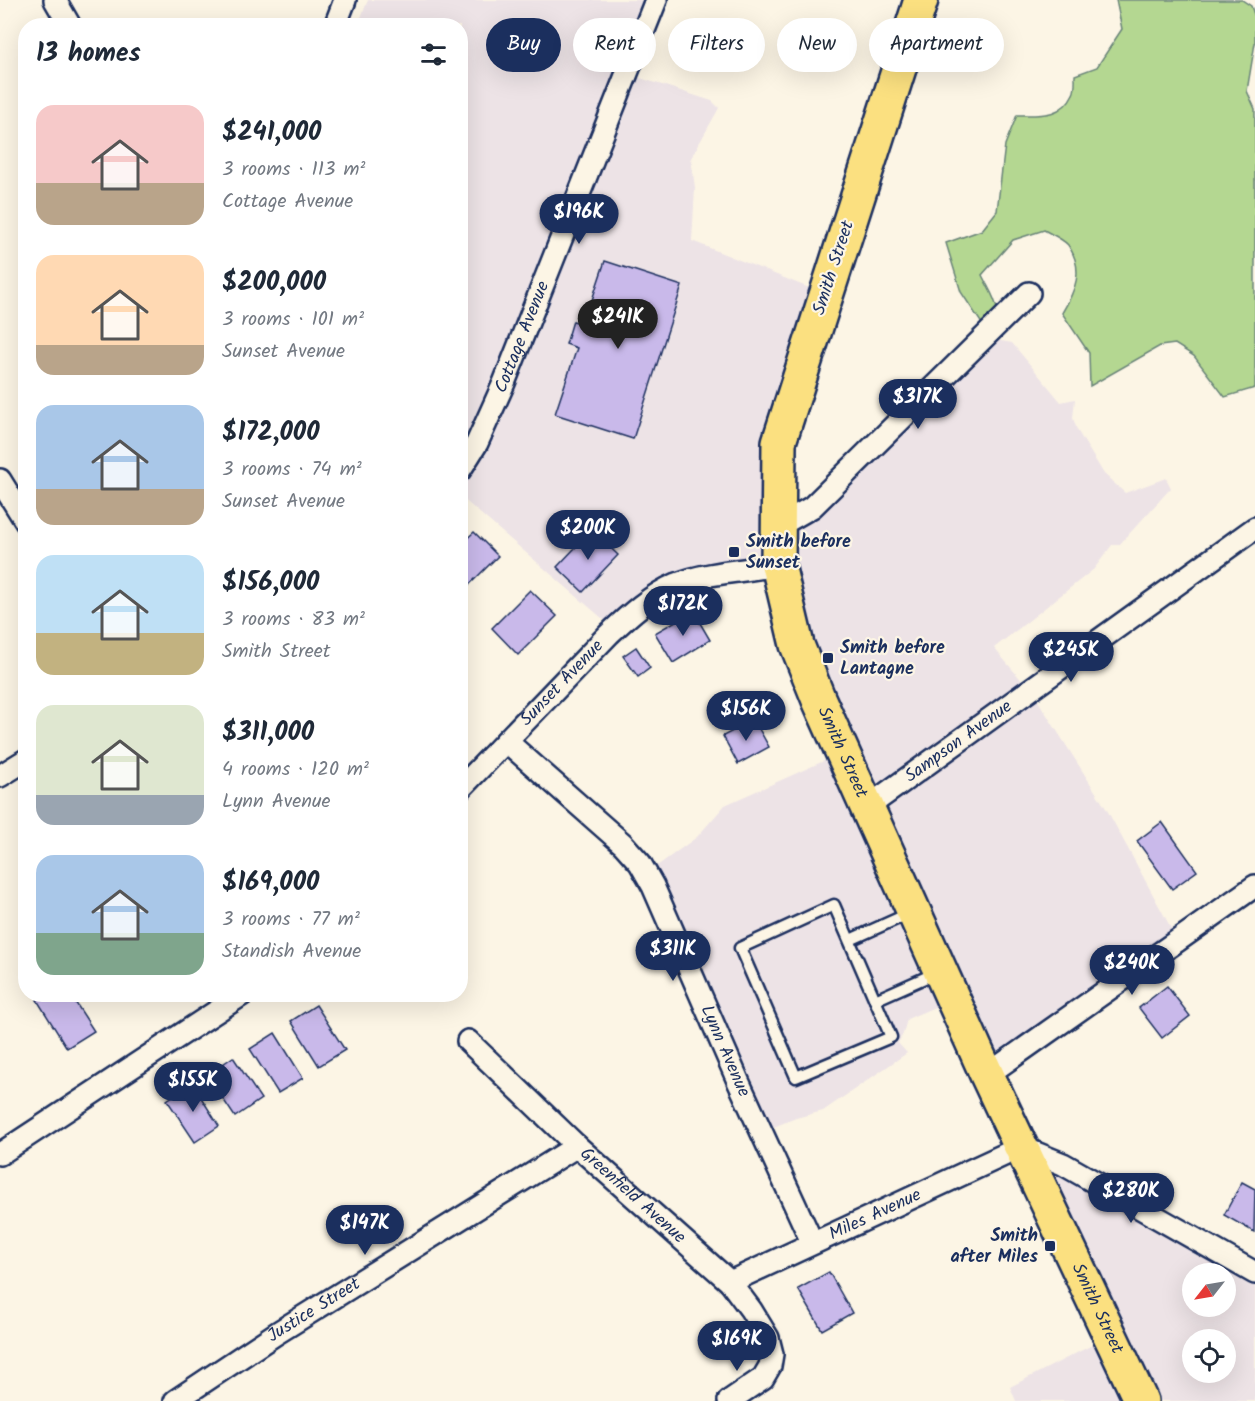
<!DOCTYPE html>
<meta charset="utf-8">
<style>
body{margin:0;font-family:Kalam,sans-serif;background:#f2f2f3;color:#1f2937;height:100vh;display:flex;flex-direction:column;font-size:22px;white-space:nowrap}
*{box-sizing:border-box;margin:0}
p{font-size:20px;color:#747a83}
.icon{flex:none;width:33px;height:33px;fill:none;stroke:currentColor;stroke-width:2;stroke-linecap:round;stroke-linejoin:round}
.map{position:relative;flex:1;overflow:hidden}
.panel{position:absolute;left:18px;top:18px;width:450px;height:984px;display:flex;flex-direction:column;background:#fff;border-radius:24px;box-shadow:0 6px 24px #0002}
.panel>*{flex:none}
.guide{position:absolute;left:486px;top:18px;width:570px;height:54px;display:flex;gap:12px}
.needle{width:39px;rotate:239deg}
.fabs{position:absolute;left:1182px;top:1263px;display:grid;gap:12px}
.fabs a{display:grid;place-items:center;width:54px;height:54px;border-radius:50%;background:#fff;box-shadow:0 6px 24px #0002;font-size:30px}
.price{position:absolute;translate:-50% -51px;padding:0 14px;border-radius:21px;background:#1b2f5e;color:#fff;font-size:20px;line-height:39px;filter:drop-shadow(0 2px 3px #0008)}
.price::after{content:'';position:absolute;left:50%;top:36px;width:18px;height:14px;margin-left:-9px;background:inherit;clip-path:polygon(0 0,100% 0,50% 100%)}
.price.active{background:#222;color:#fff}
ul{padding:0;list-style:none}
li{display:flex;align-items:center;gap:18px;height:150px;padding:0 18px}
li span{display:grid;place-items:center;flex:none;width:168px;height:120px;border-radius:18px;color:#555}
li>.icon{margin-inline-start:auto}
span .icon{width:72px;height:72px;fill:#fffc;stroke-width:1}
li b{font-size:26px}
h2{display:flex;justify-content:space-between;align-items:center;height:72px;padding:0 18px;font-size:26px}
.pill{padding:0 21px;border-radius:27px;background:#fff;box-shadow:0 6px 24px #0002;font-size:21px;line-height:54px}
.pill.active{background:#1b2f5e;color:#fff}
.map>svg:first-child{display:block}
</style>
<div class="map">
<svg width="1255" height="1401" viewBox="0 0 1255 1401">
<rect width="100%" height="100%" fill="#fcf5e5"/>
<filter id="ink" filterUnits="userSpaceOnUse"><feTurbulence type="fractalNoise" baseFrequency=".0167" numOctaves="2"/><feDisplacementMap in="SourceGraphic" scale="12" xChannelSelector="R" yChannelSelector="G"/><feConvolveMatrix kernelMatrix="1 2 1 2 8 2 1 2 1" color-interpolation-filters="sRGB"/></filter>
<g filter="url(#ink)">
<g fill="#ede3e6" fill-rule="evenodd">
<polygon points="368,0 643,0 481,407 461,445 460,26 358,25"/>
<polygon points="637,77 712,101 719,108 691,158 695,188 692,241 824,294 786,486 794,531 985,338 1012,343 1061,402 1075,399 1073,418 1077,430 1104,474 1125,493 1166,478 1171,488 1119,545 1112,545 1094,569 994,648 1035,696 1107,810 1178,941 998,1071 958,997 907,1019 903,1034 898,1043 907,1053 823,1111 796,1118 771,1128 650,871 697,837 725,805 844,752 788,573 689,585 617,631 461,497 461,472"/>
<path d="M 1033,1159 L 1255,1267 L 1255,1401 L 1016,1401 L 1010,1387 L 1106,1338 ZM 1192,1274 L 1226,1274 L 1226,1306 L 1192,1306 ZM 1192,1340 L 1226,1340 L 1226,1372 L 1192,1372 Z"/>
</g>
<path fill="#b4d791" stroke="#688378" stroke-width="1.5" d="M 1116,0 L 1242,0 L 1251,6 L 1255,17 L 1255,43 L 1247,91 L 1255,109 L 1255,388 L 1225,397 L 1194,356 L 1175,344 L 1160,346 L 1090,386 L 1089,353 L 1062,313 C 1075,291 1085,270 1068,245 C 1063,239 1051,234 1044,230 L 1013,240 L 982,275 C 992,296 1007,312 988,333 L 961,292 L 946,243 L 982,230 L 997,211 L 1005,145 L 1017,115 C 1038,115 1062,118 1073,94 C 1076,89 1075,80 1075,75 L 1097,67 L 1122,29 Z"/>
<g fill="#c9b9ea" stroke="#1b2f5e" stroke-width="1.5">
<polygon points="605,261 682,286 633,439 555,414 577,348 566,344 573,321 584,324"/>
<polygon points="592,530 618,555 583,592 557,567"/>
<polygon points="474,532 498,556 460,594 460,545"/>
<polygon points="530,590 557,616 518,655 492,628"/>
<polygon points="693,611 710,640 673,663 655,633"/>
<polygon points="636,647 650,668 638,677 623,656"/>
<polygon points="754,720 769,747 738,764 723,736"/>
<polygon points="1162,822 1197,871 1172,889 1137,841"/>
<polygon points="1167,986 1190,1016 1162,1038 1139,1008"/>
<polygon points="46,994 70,994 94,1031 67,1048 37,1000"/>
<polygon points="316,1005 345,1050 319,1066 291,1021"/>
<polygon points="275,1033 303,1078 278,1093 250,1049"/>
<polygon points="233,1057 261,1099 235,1117 207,1075"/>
<polygon points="192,1083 219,1126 195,1142 167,1100"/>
<polygon points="1242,1182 1255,1189 1254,1232 1224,1215"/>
<polygon points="829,1272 852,1313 822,1330 798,1289"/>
</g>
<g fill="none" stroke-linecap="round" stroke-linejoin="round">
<defs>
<g id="service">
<polygon points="834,905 891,1037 796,1077 740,948"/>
<polyline points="850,940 910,913"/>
<polyline points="875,1000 938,972"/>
</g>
<g id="minor">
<polyline points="55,0 70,26"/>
<polyline points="335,26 345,0"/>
<path id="s1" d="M 460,470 L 477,443 L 504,383 L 656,0"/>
<polyline points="0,480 26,522"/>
<polyline points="777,527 812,507 1029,293"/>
<path id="s2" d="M 506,741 L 623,844 L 640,863 L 653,886 L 739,1083 L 812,1242"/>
<polyline points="0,776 26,760"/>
<path id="s3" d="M 460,789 L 609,634 C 629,615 651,595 677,584 C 708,572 745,571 778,565"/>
<path id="s4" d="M 866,808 L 1255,528"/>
<path id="s5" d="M 468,1041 L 577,1146 L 730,1282 L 751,1310 L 768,1338 L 772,1354 L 770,1366 L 763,1378 L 729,1401"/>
<polyline points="987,1075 1255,886"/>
<polyline points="0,1154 243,994"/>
<path id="s6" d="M 730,1282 L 1021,1147 L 1063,1164 L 1255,1273"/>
<path id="s7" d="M 175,1401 L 277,1333 L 577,1146"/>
</g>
<g id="primary">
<path id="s8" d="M 921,0 L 779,442 L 778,565 L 797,645 L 819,700 L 987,1075 L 1141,1401"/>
</g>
</defs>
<use href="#service" stroke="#1b2f5e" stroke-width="15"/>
<use href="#minor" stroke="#1b2f5e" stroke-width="26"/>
<use href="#primary" stroke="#1b2f5e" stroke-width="38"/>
<use href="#service" stroke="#fcf5e5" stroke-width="10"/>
<use href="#minor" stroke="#fcf5e5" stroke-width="21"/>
<use href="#primary" stroke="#fbe080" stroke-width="33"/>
</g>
</g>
<g fill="#1b2f5e" stroke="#fcf5e5" stroke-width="2">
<rect x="728" y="546" width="12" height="12" rx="3"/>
<rect x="822" y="652" width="12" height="12" rx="3"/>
<rect x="1044" y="1240" width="12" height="12" rx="3"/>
</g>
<g text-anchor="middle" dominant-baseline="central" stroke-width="4.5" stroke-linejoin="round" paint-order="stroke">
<g font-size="18" fill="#1b2f5e" stroke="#fcf5e5">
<text transform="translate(834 268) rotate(-72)">Smith Street</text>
<text stroke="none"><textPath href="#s1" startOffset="147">Cottage Avenue</textPath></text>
<text stroke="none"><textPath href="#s3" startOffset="147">Sunset Avenue</textPath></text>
<text stroke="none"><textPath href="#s4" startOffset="114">Sampson Avenue</textPath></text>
<text stroke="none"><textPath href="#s8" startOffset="786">Smith Street</textPath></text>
<text stroke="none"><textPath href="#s2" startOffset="388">Lynn Avenue</textPath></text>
<text stroke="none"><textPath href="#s5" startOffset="226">Greenfield Avenue</textPath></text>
<text stroke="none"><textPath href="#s6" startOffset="160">Miles Avenue</textPath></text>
<text stroke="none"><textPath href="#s8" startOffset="1398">Smith Street</textPath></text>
<text stroke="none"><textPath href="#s7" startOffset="166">Justice Street</textPath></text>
</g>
<g font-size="18" font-weight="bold" fill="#1b2f5e" stroke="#fcf5e5" text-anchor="start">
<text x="746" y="542">Smith before<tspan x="746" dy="21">Sunset</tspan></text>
<text x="840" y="648">Smith before<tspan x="840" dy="21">Lantagne</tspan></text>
<text x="1038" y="1236" text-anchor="end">Smith<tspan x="1038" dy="21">after Miles</tspan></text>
</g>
</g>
</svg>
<div class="fabs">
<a><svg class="needle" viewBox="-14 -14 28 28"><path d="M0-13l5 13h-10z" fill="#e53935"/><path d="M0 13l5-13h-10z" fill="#747a83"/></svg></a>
<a><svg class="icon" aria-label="locate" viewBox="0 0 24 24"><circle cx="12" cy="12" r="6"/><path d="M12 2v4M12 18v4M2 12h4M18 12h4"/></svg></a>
</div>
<b class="price" style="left:579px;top:245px">$196K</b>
<b class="price active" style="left:618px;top:350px">$241K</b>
<b class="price" style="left:918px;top:430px">$317K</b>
<b class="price" style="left:588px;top:561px">$200K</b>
<b class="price" style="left:683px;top:637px">$172K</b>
<b class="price" style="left:1071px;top:683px">$245K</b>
<b class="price" style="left:746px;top:742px">$156K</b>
<b class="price" style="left:673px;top:982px">$311K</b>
<b class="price" style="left:1132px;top:996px">$240K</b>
<b class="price" style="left:193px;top:1113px">$155K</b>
<b class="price" style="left:1131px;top:1224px">$280K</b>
<b class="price" style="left:365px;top:1256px">$147K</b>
<b class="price" style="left:737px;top:1372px">$169K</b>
<div class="guide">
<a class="pill active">Buy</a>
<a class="pill">Rent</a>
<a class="pill">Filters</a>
<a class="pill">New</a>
<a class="pill">Apartment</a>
</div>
<section class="panel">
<h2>13 homes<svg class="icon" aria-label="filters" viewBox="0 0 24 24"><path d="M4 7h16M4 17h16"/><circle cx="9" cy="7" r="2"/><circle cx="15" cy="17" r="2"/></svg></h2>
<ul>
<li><span style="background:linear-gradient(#f6c9c9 65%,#b9a48a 0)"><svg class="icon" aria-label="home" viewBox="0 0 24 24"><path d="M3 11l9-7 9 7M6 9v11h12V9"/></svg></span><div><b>$241,000</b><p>3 rooms · 113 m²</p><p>Cottage Avenue</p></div></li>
<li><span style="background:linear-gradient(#ffd9b3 75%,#b9a48a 0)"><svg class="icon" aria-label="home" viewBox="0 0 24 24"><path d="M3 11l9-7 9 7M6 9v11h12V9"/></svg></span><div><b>$200,000</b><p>3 rooms · 101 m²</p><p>Sunset Avenue</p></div></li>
<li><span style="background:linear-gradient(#a9c7e8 70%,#b9a48a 0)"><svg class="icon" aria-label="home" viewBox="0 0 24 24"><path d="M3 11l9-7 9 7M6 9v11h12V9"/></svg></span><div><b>$172,000</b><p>3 rooms · 74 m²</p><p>Sunset Avenue</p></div></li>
<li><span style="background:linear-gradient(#bfe0f5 65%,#c2b280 0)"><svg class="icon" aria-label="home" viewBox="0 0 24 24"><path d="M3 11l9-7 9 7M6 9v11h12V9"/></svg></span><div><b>$156,000</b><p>3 rooms · 83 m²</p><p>Smith Street</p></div></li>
<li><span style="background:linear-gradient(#dfe7d0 75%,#9aa5b1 0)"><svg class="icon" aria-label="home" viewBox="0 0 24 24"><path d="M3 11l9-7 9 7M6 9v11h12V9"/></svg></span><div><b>$311,000</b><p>4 rooms · 120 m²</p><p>Lynn Avenue</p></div></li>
<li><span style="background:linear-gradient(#a9c7e8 65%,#7fa58c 0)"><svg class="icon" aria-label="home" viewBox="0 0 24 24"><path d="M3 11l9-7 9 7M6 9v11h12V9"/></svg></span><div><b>$169,000</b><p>3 rooms · 77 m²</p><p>Standish Avenue</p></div></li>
</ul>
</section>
</div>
